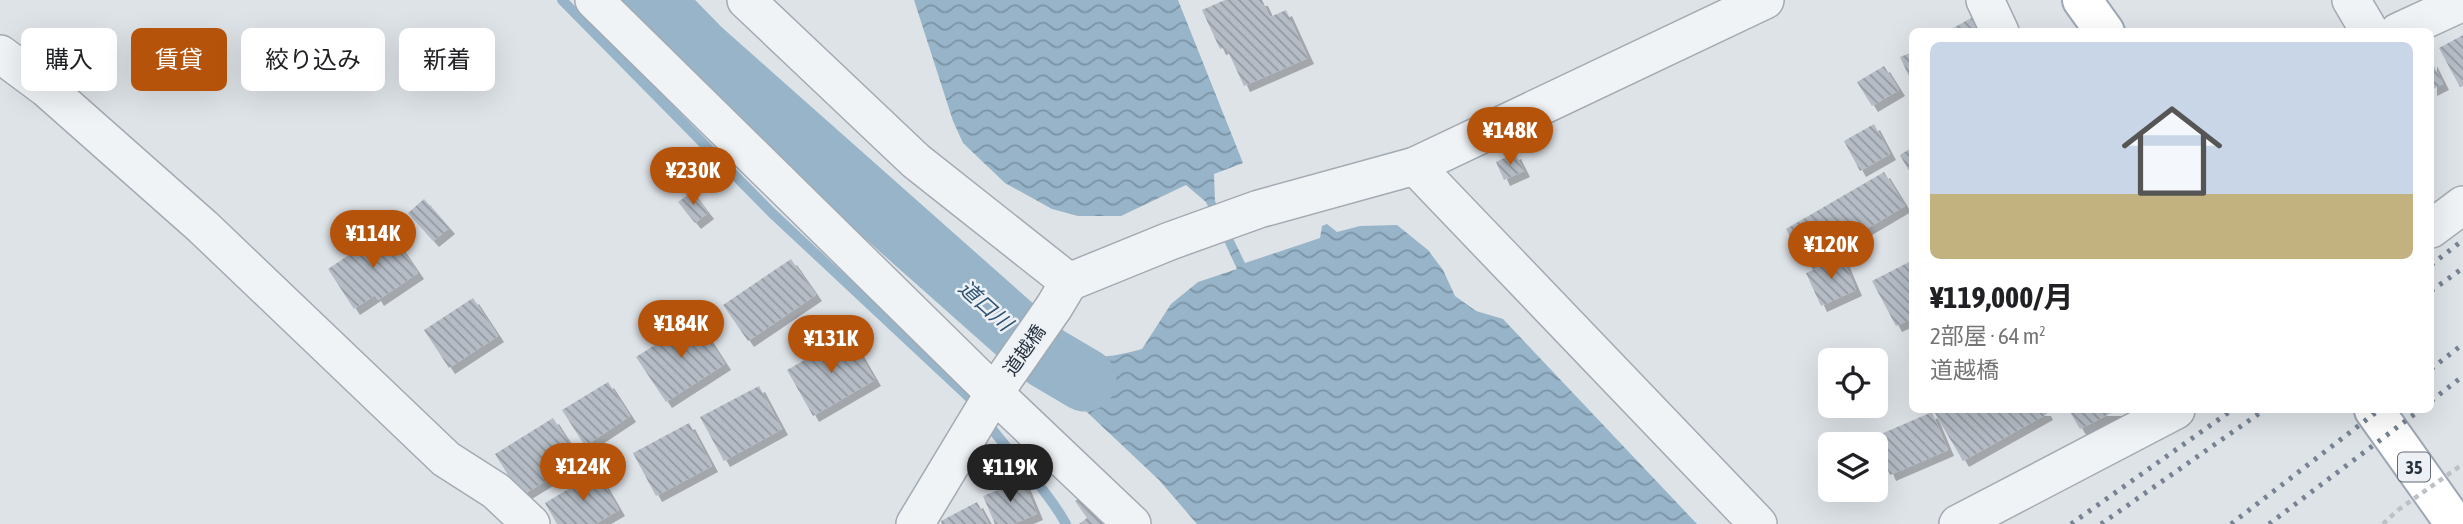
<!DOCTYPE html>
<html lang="ja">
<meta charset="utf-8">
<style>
body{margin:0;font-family:"Asap Condensed","Noto Sans JP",sans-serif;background:#f2f2f2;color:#202124;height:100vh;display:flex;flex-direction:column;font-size:26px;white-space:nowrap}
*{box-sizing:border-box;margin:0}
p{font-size:23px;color:#757577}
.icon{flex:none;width:38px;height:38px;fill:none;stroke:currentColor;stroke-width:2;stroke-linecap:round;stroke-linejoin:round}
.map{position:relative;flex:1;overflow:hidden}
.sheet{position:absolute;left:1909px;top:28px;width:525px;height:385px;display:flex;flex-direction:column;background:#fff;border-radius:10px;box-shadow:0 7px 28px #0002}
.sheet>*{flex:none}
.guide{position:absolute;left:21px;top:28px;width:665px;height:63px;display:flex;gap:14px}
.tools{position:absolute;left:1818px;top:348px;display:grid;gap:14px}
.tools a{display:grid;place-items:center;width:70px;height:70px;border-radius:10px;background:#fff;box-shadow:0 7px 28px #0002;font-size:35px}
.price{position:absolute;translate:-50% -60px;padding:0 16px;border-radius:24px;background:#b45309;color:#fff;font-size:23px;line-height:46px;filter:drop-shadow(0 2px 4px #0008)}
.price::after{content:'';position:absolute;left:50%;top:42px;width:21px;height:16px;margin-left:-10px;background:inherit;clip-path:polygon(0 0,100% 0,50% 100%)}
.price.active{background:#222;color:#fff}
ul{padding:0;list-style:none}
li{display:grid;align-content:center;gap:14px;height:371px;padding:0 21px}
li+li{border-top:2px solid #e0e0e0}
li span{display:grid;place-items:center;height:217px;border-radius:10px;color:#555}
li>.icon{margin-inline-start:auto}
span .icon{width:126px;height:126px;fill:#fffc;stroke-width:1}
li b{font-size:30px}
.pill{padding:0 24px;border-radius:10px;background:#fff;box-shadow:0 7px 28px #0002;font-size:24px;line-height:63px}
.pill.active{background:#b45309;color:#fff}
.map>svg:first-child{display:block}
</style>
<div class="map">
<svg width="2463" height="524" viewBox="0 0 2463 524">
<defs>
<pattern id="water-waves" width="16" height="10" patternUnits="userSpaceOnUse" patternTransform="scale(1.75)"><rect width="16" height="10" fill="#97b4c9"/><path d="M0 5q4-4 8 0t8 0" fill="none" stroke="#7b93a5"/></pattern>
<pattern id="building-back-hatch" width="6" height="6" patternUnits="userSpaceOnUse" patternTransform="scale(1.75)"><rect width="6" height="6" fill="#b5bcc5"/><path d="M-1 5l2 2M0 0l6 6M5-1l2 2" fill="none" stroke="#9399a1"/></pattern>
<filter id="shadow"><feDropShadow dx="6" dy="6" stdDeviation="0" flood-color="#0004"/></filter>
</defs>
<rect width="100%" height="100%" fill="#dee3e8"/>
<path fill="url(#water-waves)" d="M 914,0 L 1178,0 L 1243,163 L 1214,174 L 1215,201 L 1245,263 L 1320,238 L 1322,226 L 1327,224 L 1337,232 L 1360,226 L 1397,225 L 1428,250 L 1443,270 L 1455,296 L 1476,311 L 1503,319 L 1697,524 L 1197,524 L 1159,480 L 1072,398 L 1040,386 L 1028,376 L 1051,335 C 1087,362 1099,360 1142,349 L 1171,304 L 1198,282 L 1237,269 L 1206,202 L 1186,185 L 1121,216 L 1078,216 L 1052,209 L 1005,183 L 963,143 L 953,121 Z"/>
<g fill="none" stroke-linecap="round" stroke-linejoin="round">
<g stroke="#97b4c9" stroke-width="10">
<polyline points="562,0 772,213 971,399 977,408"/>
<path d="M 986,421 C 1011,456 1045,486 1066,524"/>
</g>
<polyline stroke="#97b4c9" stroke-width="63" points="651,0 700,50 1046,357 1085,380"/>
</g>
<g fill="url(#building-back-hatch)" filter="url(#shadow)">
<polygon points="1225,0 1262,0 1270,17 1286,10 1308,58 1244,86 1226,47 1220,49 1202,10"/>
<polygon points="1975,16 1984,32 1954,32 1953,28"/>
<polygon points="2463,35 2463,86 2460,87 2439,48"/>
<polygon points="1913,52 1913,85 1900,57"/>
<polygon points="2431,60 2443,84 2431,90"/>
<polygon points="1884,66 1899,90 1872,106 1857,82"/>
<polygon points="1874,124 1890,154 1860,171 1844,141"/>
<polygon points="1913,147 1913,178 1900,155"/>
<polygon points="1515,153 1524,171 1504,180 1496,162"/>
<polygon points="1884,172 1905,206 1807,264 1786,229"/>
<polygon points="692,192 708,213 695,223 678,202"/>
<polygon points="424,199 449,228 433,241 408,213"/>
<polygon points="388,229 418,273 378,300 375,295 354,309 328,269"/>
<polygon points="1842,257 1856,290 1821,306 1806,273"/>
<polygon points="791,259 816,295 748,341 723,305"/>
<polygon points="1913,260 1913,318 1896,326 1872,281"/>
<polygon points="473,298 498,336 449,368 424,330"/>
<polygon points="696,319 725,364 666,402 636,357"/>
<polygon points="849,335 875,380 813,416 787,370"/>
<polygon points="608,382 630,416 585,446 562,410"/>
<polygon points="759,386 782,429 724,461 700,417"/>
<polygon points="1933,410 2045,410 2047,414 1963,461"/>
<polygon points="2069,410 2117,410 2080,429"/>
<polygon points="1932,412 1948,450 1890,475 1874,437"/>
<polygon points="553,418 580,460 521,496 495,454"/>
<polygon points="689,423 712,466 656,496 633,453"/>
<polygon points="597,472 619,510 595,524 557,524 545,503"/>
<polygon points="1023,480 1037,514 1013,524 995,524 983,496"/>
<polygon points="1092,490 1115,524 1079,524 1087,518 1075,501"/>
<polygon points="977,502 989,524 942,524 941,521"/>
</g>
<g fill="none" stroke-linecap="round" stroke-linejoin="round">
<defs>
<g id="minor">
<polyline points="594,0 994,393 1132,524"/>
<polyline points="746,0 916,161 1069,282"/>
<polyline points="1985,0 2000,32"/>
<polyline points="2351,0 2370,32"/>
<polyline points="2398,32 2463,2"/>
<polyline points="0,54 46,88 203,227 446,459 496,491 531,524"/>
<polyline points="1415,166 1758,524"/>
<polyline points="2431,229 2463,205"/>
<polyline points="915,524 994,393 1054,307 1069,282 1170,241 1259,209 1415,166 1765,0"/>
<polyline points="1958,524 2176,410"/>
</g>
<g id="primary">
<polyline points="2082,0 2105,32"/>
<polyline points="2374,410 2455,524"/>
</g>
</defs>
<use href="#minor" stroke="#a3aab2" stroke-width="40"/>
<use href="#primary" stroke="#9da8b4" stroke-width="42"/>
<polyline stroke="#bcc1c6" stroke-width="4.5" stroke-dasharray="5 5" stroke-linecap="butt" points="2383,524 2398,510"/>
<use href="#minor" stroke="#f0f3f6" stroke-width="37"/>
<use href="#primary" stroke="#fff" stroke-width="38"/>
<g stroke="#778392" stroke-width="5" stroke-dasharray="3.5 7" stroke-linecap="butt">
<polyline points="2431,265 2463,240"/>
<polyline points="2431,291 2463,268"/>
<polyline points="2431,369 2463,344"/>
<polyline points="2431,401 2463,376"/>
<polyline points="2071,524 2232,410"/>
<polyline points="2101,524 2264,410"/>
<polyline points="2231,524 2379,410"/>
<polyline points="2269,524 2420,410"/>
</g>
<polyline stroke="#bcc1c6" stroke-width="4.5" stroke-dasharray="5 5" stroke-linecap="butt" points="2398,510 2463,464"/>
</g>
<g text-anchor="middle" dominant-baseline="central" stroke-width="5" stroke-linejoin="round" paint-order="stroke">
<rect fill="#edf1f5" stroke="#626b76" stroke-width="2" x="2398" y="452.5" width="32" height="29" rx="5"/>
<g font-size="18" font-weight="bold" fill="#27323f">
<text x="2414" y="467">35</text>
</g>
<g font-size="19" fill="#27323f" stroke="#edf1f5">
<text transform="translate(1024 350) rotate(-55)">道越橋</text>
</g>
<g font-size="21" font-style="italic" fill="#305474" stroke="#edf1f5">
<text transform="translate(986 305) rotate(42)">道口川</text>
</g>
</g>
</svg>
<div class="tools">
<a><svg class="icon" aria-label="locate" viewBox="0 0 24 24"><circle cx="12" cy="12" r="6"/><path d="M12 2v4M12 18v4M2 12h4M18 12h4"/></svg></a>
<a><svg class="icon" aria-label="layers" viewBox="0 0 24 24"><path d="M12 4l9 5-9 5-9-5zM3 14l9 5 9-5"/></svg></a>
</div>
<b class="price" style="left:1510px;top:167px">¥148K</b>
<b class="price" style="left:693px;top:207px">¥230K</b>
<b class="price" style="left:373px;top:270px">¥114K</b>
<b class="price" style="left:1831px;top:281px">¥120K</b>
<b class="price" style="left:681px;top:360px">¥184K</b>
<b class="price" style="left:831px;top:375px">¥131K</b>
<b class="price" style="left:583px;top:503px">¥124K</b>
<b class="price active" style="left:1010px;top:504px">¥119K</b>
<div class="guide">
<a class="pill">購入</a>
<a class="pill active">賃貸</a>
<a class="pill">絞り込み</a>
<a class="pill">新着</a>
</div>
<section class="sheet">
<ul>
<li><span style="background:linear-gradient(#c9d6e8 70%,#c2b280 0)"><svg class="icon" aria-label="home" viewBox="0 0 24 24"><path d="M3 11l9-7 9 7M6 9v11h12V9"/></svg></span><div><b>¥119,000/月</b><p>2部屋 · 64 m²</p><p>道越橋</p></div></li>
</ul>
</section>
</div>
